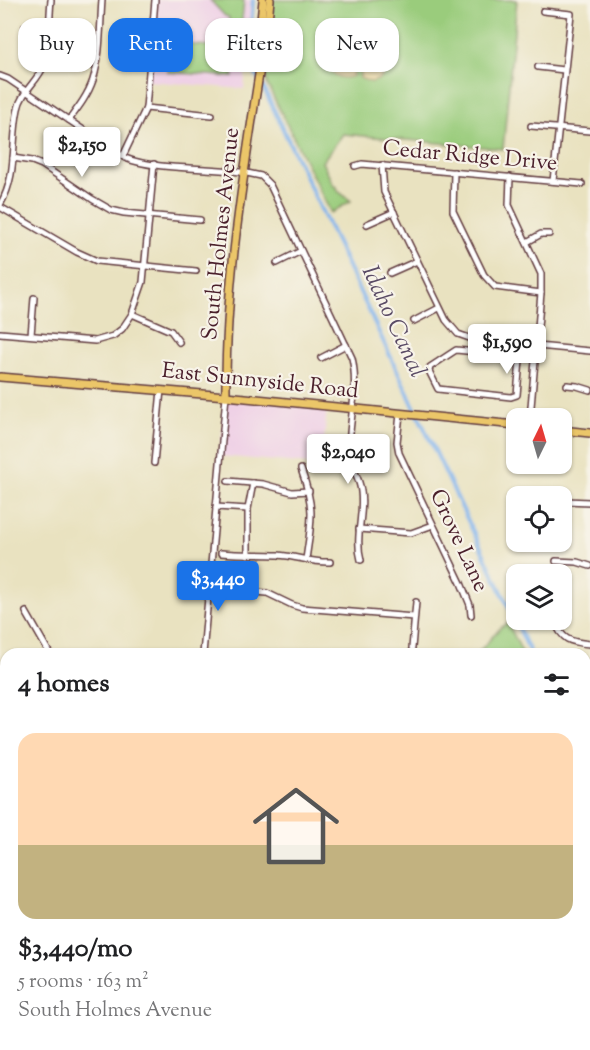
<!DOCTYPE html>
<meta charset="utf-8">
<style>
body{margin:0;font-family:"Sorts Mill Goudy",serif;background:#f6f6f6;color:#202124;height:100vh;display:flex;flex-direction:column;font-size:22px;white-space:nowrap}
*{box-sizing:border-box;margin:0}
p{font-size:20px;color:#757577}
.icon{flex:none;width:33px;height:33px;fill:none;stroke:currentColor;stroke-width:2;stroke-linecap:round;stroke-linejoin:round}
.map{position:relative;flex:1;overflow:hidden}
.sheet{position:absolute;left:0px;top:648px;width:591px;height:402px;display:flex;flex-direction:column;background:#fff;border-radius:18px 18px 0 0;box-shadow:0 2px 4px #0004}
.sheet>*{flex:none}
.banner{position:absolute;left:18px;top:18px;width:555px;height:54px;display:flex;gap:12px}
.needle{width:39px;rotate:5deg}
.controls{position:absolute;left:506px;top:408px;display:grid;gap:12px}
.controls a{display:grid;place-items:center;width:66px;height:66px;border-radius:12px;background:#fff;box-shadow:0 2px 4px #0004;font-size:30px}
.price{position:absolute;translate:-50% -51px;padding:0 14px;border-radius:6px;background:#fff;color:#222;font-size:20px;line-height:39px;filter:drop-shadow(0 2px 3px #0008)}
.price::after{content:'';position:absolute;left:50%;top:36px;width:18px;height:14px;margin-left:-9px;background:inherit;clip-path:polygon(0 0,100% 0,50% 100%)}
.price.selected{background:#1a73e8;color:#fff}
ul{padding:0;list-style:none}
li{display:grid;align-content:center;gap:12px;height:318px;padding:0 18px}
li span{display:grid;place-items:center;height:186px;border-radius:18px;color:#555}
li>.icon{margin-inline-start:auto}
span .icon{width:108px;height:108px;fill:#fffc;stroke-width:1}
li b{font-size:26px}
h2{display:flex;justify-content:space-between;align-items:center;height:72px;padding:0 18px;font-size:26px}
.tag{padding:0 21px;border-radius:18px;background:#fff;box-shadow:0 2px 4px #0004;font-size:21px;line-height:54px}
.tag.selected{background:#1a73e8;color:#fff}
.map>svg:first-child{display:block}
</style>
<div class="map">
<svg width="590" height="1050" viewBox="0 0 590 1050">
<rect width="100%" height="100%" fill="#f7f3e8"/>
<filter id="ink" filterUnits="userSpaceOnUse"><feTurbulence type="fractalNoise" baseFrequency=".0167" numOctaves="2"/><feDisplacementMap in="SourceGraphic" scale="12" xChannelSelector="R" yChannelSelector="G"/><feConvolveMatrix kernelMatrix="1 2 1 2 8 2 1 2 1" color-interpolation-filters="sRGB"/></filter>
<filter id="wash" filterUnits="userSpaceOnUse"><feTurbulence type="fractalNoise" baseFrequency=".008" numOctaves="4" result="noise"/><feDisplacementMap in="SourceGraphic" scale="24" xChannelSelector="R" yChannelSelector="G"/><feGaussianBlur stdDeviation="1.35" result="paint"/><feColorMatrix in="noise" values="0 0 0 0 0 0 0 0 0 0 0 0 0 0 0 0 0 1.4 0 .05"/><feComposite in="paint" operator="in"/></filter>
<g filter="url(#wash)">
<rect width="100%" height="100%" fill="#e9e2c0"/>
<g fill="#efd0e6">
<polygon points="155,0 251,0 244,89 148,81"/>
<polygon points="226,396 327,407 322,465 220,456"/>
<polygon points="0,855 6,856 6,1044 173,1044 172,1050 0,1050"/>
</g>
<g fill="#9acc7c" stroke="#727654" stroke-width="1.5">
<polygon points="210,0 244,0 240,40 227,39 229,17 225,16"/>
<polygon points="273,0 517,0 503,149 343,134 322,162 334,186 337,187 338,191 351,201 331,213 267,84 264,61"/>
<polygon points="171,43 235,48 233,77 168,72"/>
<polygon points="508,623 523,654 477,654 501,627"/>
</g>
<g fill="#eeda9e" stroke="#9c7c64" stroke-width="1.5">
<polygon points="343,27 352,27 358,31 356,48 338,48 335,34"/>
<path d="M 371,29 L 380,30 C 388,38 388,44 382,53 L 365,51 L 362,48 L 365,30 Z"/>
<path d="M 337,55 L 355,58 L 353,76 C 336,82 324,70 337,55 Z"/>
<polygon points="364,57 380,59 385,71 380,79 371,82 360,78 362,58"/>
</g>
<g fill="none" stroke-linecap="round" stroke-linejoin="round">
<g stroke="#7fb3ed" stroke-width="4">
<polyline points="253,0 249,57 250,63 266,93 531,654"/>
<polyline points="585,769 590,780"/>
<polyline points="585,989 590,985"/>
<polyline points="492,1050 501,1044"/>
</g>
</g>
</g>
<g filter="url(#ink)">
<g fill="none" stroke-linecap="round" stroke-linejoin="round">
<defs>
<g id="minor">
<polyline points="543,11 571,14 553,181"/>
<polyline points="25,27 48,29"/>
<polyline points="538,67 564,70"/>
<path d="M 0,76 L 8,79 L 125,158 C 158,171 210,166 247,173 L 261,176 L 270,185 L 352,358 C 359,388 349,420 349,450 C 349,464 357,473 360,486 C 366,510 354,535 361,560"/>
<polyline points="146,108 212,115"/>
<path d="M 69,120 C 78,108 88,95 93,80 C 101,55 100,26 102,0"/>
<polyline points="531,126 590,131"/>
<polyline points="123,156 146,108 155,0"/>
<polyline points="13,158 32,161 42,165 92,199 111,210 124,213 200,220"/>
<polyline points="382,165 384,192 446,320 458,334 475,340 590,351"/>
<polyline points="355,166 362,164 582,184"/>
<polyline points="454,172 453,211 484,275 495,287 541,293"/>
<polyline points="510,177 509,205 541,274 541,293 530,418"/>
<path d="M 0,205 C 18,175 11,141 18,109 C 21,92 38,81 44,65 C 50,50 49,18 51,0"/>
<polyline points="0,207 77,252 97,261 196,271"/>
<polyline points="367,224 394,212"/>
<polyline points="527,242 541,234 549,234"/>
<polyline points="277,263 301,251"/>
<polyline points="390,273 417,261"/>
<polyline points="132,314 171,331 179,342"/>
<polyline points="414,321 439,308"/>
<polyline points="0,333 95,341 113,336 122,329 132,314 143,282 154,164"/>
<polyline points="31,335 34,298"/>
<polygon points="456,350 518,356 520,360 517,395 511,397 438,389 429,371 430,367"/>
<polyline points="321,358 346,345"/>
<polyline points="567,385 577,386 590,390"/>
<polyline points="400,414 397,442 399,453 461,583 470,605 471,615"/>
<polyline points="154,463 161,390"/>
<path d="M 301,469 C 315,508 312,520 306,559"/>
<polyline points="228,481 263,484 292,492 309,491"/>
<polyline points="561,503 566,501 590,502"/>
<polyline points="216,507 248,509"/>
<polyline points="359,529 411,533 433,525"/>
<path d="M 221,553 C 240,555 259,554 278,555 C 296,556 313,563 330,562"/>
<polyline points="248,555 248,509 253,483"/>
<polyline points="556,561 577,562 590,566"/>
<polyline points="209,588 267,593 292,605 302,608 414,617"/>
<polyline points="26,612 50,654"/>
<path d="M 554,620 C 562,640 569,642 590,644"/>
<polyline points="412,648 416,602"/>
<polyline points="203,654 226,396"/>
<polyline points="0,712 6,715"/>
<polyline points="5,785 6,784"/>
<polyline points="0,855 6,856"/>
<polyline points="352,1044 389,1047"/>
<polyline points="172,1050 173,1044"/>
</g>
<g id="major">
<polyline points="260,68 257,61 263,0"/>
<polyline points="0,377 226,396 516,425"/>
<path d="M 226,396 C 225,286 243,177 260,68 L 264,61 L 270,0"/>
<polyline points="561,430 590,433"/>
</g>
</defs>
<use href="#minor" stroke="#623c41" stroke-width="8"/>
<use href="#major" stroke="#623c41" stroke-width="10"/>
<use href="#minor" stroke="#fff" stroke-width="5"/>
<use href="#major" stroke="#ebc669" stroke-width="7"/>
</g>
</g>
<g text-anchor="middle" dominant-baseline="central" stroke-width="4.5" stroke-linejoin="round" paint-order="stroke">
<g font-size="22" fill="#4a1f2b" stroke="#f7f3e8">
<text transform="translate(470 157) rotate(5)">Cedar Ridge Drive</text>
<text transform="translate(222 234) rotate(-84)">South Holmes Avenue</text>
<text transform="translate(260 382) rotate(6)">East Sunnyside Road</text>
<text transform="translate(458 541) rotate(65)">Grove Lane</text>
</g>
<g font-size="24" font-style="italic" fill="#5a4b65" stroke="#f7f3e8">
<text transform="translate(393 322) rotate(65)">Idaho Canal</text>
</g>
</g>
</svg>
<div class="controls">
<a><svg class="needle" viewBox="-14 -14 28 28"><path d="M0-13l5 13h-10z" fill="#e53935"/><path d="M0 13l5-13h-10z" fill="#757577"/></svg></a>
<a><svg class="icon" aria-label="locate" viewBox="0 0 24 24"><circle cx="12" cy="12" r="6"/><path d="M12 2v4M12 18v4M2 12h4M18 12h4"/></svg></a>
<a><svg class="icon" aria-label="layers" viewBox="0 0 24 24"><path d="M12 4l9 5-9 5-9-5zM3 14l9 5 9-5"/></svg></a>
</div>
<b class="price" style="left:82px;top:178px">$2,150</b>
<b class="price" style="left:507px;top:375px">$1,590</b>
<b class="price" style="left:348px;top:485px">$2,040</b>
<b class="price selected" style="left:218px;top:612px">$3,440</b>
<div class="banner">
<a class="tag">Buy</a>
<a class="tag selected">Rent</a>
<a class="tag">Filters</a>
<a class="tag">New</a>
</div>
<section class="sheet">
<h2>4 homes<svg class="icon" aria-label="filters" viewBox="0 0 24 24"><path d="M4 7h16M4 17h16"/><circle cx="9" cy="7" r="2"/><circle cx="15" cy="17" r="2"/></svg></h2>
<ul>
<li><span style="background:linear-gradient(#ffd9b3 60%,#c2b280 0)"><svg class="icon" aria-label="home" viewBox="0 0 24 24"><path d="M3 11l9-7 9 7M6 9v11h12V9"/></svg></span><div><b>$3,440/mo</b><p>5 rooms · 163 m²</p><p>South Holmes Avenue</p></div></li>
</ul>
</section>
</div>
